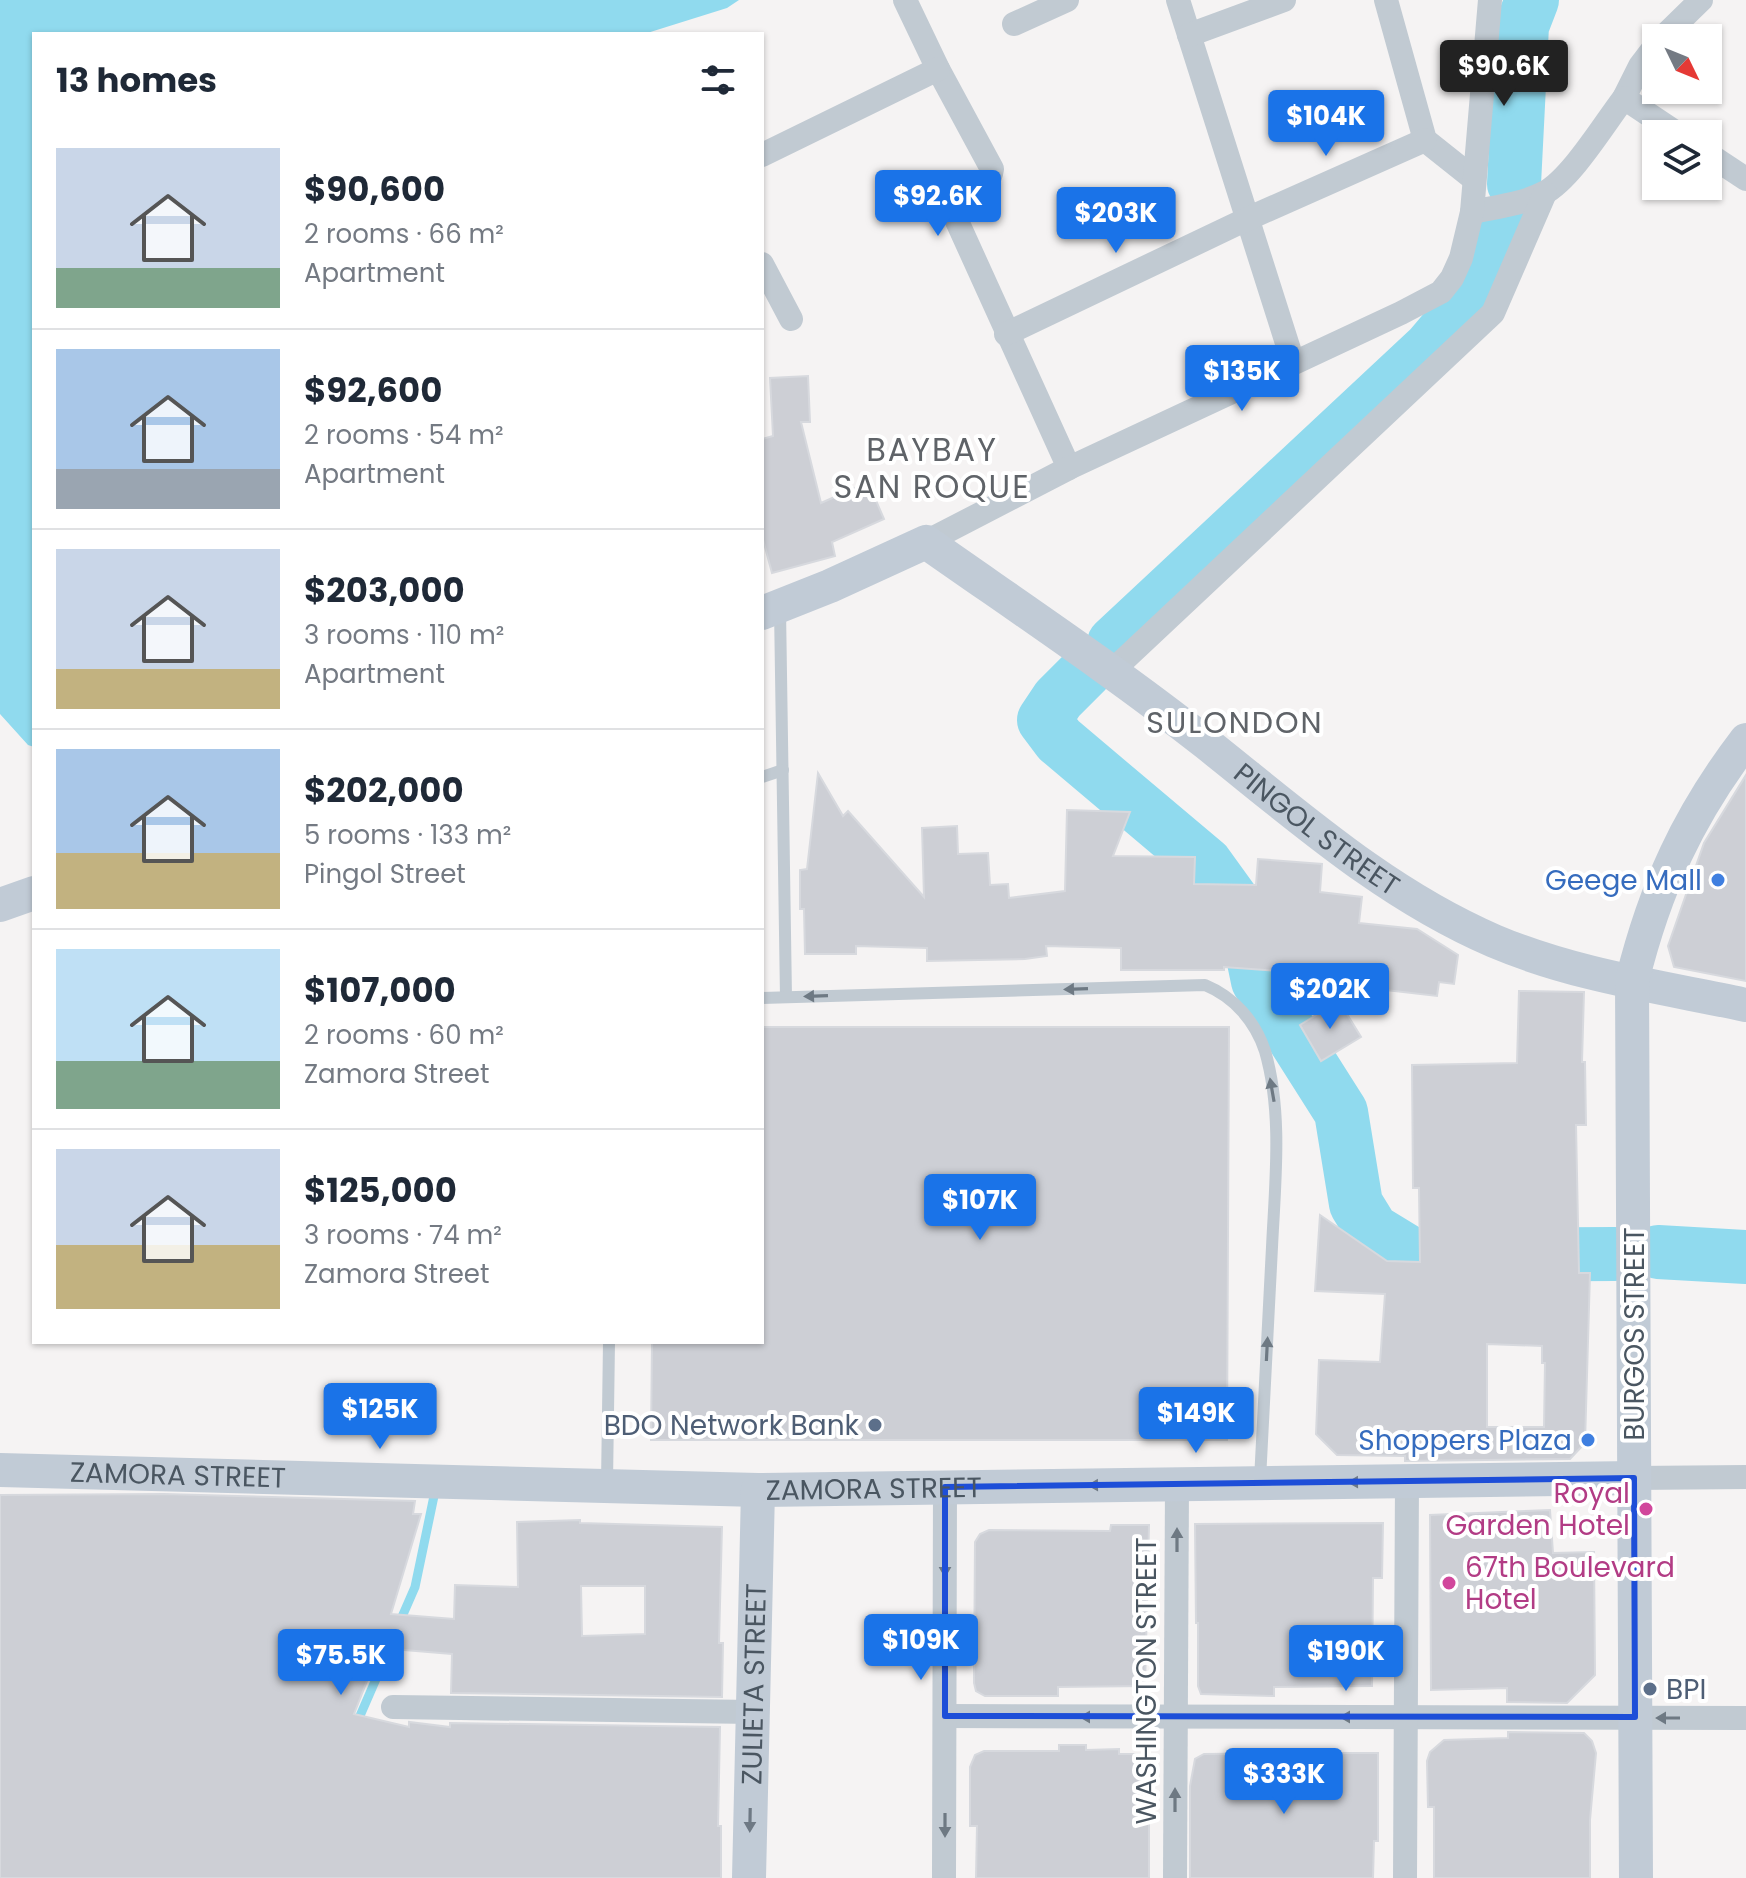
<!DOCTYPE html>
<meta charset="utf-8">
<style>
body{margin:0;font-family:Poppins,sans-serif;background:#f6f6f7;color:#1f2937;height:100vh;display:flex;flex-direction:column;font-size:30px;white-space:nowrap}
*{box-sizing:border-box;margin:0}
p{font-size:26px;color:#747a83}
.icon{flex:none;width:44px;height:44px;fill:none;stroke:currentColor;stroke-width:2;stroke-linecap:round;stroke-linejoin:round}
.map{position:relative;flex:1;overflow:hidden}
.sheet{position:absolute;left:32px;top:32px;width:732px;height:1312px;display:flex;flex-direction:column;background:#fff;border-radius:0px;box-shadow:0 2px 6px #0004}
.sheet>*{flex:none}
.needle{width:52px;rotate:133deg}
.buttons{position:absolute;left:1642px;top:24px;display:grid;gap:16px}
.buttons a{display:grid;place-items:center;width:80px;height:80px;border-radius:0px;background:#fff;box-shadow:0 2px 6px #0004;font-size:40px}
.price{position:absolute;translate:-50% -68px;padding:0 18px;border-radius:8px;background:#1a73e8;color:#fff;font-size:26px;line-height:52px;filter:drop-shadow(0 2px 4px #0008)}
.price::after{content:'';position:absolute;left:50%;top:48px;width:24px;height:18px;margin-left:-12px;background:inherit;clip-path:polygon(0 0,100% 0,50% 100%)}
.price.selected{background:#222;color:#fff}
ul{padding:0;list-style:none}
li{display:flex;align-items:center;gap:24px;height:200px;padding:0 24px}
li+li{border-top:2px solid #e0e1e3}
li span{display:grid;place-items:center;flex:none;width:224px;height:160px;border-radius:0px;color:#555}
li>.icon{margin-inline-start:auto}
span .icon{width:96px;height:96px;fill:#fffc;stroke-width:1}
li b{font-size:34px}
h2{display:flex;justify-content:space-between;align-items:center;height:96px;padding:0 24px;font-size:34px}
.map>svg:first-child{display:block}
</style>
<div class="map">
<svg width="1746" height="1878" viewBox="0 0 1746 1878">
<rect width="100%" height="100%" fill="#f5f3f3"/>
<polygon fill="#90daee" points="0,0 739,0 727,8 644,34 34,34 34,747 28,745 0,714"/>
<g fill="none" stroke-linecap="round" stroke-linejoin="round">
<g stroke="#90daee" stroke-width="9">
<polyline points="398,1626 415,1587 434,1496"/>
<polyline points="356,1725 393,1640"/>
</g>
<g stroke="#90daee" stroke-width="54">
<polyline points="1514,184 1522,26 1532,0"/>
<polyline points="1114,643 1430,348 1492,275 1501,252 1506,225"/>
<polyline points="1086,671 1058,699 1044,720 1059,740 1206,864 1245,918 1258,981 1341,1112 1356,1204 1372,1230 1413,1255 1615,1254"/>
<polyline points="1658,1252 1746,1257"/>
</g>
</g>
<g fill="#cdcfd5" stroke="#d7d9de" stroke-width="2" fill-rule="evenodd">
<polygon points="808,376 810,422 801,422 821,503 868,482 884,519 832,542 835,556 772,573 762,536 762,439 773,436 770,378"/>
<polygon points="818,773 843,816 848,811 924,897 922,828 957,826 958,854 988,853 990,885 1008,884 1009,898 1065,891 1067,810 1130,812 1113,856 1195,857 1194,884 1256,885 1258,859 1322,864 1320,892 1362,897 1359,923 1417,929 1458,955 1454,984 1439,982 1437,996 1317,982 1318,974 1224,967 1224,970 1121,970 1121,948 1046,946 1047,956 1025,959 927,961 927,948 856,946 856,954 805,954 804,909 800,909 800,870 807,869"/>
<polygon points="1746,775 1746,981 1674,967 1668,946 1704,843"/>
<path d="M 1519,991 L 1584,992 L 1582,1062 L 1585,1062 L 1586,1125 L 1576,1125 L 1579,1273 L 1590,1273 L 1585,1443 L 1570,1459 L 1405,1461 L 1405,1456 L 1337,1455 L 1316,1434 L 1319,1360 L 1380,1362 L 1385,1294 L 1315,1291 L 1320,1215 L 1387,1261 L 1420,1262 L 1419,1188 L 1413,1188 L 1412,1065 L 1517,1063 ZM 1487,1344 L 1542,1346 L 1542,1363 L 1545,1363 L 1544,1427 L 1487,1427 Z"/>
<polygon points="1339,1001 1361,1037 1321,1061 1300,1025"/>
<polygon points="762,1027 1229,1027 1227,1440 651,1440 652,1342 762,1342"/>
<path d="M 164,1494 L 415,1501 L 413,1514 L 421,1514 L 391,1614 L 454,1619 L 455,1585 L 518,1587 L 517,1522 L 580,1520 L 580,1523 L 722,1527 L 719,1643 L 723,1643 L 722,1697 L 451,1693 L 452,1654 L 380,1648 L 354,1714 L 409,1727 L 409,1722 L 450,1727 L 450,1723 L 720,1727 L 718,1826 L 721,1826 L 721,1878 L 0,1878 L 0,1495 ZM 581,1586 L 645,1586 L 645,1634 L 582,1636 Z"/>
<polygon points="1550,1510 1553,1553 1594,1552 1595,1675 1567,1703 1507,1702 1507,1688 1431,1690 1430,1515"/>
<polygon points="1383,1523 1382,1578 1373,1578 1372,1686 1274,1687 1274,1696 1201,1694 1198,1686 1198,1623 1196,1623 1195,1524"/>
<polygon points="1111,1525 1149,1525 1145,1686 1058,1687 1058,1696 985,1696 976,1691 974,1683 975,1542 980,1534 989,1530 1110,1531"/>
<polygon points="1508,1732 1584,1733 1592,1741 1596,1753 1590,1820 1590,1878 1434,1878 1434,1807 1428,1807 1427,1761 1430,1752 1444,1740 1508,1738"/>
<polygon points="1059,1745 1086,1745 1086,1750 1119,1749 1119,1754 1149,1754 1149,1878 976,1878 977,1826 970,1826 970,1767 975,1755 984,1751 1059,1751"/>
<polygon points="1285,1753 1378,1753 1378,1841 1374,1841 1373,1878 1190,1878 1190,1786 1195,1759 1204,1754"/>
</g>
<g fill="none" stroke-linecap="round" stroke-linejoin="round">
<g stroke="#c1cad2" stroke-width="12">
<polyline points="780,609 786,997"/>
<polyline points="762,777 783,770"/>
<path d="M 762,998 L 1205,985 C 1234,997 1255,1021 1265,1051 C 1283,1113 1275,1183 1272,1247 C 1268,1324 1264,1402 1260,1480"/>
<polyline points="607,1483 609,1342"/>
</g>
<g stroke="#c1cad2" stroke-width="24">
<path d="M 905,0 L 938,69 L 992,169 C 989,193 959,196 956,219 L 1069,468"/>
<polyline points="1178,0 1293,362"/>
<polyline points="1386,0 1425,140 1474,179"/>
<polyline points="1014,24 1067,0"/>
<polyline points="1189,35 1284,0"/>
<polyline points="1662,38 1701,0"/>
<polyline points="1624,98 1640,66 1656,45"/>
<polyline points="1708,154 1746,179"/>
<polyline points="762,155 938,69"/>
<path d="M 1472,212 C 1495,207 1523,204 1544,193 C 1571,179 1604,124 1624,98 L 1678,134"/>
<polyline points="762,264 791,319"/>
<polyline points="1006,334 1247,219 1425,140"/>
<polyline points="926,542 1069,468 1401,313 1441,292 1452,278 1461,258 1472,212 1490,0"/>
<polyline points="1112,671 1493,313 1545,193"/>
<polyline points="1634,1478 1746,1477"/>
<polyline points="393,1707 753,1712"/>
<polyline points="945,1716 1746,1718"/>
<polyline points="944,1878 945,1487"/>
<polyline points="1175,1878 1177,1484"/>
<polyline points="1405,1878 1407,1481"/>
</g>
<g stroke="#c1cbd6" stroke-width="34">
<path id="s1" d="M 762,613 L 830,586 L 926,542 C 1020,608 1116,672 1206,743 C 1298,816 1385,894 1494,941 C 1574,975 1661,987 1746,1005"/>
<polyline points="0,905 34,893"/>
<path id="s2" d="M 0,1470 L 758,1490 L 1634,1478"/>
<path id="s3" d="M 749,1878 L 758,1490"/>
<path d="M 1636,1878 L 1632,981 C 1655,888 1688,816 1746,740"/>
</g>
</g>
<defs><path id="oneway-solid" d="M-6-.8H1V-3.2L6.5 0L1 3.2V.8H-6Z" transform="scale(2)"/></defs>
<g fill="#6e7983">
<use href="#oneway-solid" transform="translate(1076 989) rotate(178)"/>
<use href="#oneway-solid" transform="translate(816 996) rotate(178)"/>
<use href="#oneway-solid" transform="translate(1272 1090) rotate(-100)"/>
<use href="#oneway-solid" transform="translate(1267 1349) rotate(-87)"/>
<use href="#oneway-solid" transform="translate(1177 1540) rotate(-90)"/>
<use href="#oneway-solid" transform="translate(945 1565) rotate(90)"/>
<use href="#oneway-solid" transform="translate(1092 1717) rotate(-180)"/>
<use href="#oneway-solid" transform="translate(1352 1717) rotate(-180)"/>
<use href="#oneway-solid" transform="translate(1668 1718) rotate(-180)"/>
<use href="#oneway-solid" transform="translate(1175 1800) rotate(-90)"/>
<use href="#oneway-solid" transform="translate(945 1825) rotate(90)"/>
</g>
<g fill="#6e7984">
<use href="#oneway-solid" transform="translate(1360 1482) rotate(179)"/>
<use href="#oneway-solid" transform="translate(1100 1485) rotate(179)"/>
<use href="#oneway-solid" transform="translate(750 1820) rotate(91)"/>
</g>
<path fill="none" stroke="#1d4ed8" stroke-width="6" stroke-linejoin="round" d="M 1634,1478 L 1635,1717 L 945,1716 L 945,1487 Z"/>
<g fill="#3f7fe0" stroke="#fff" stroke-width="3">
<circle cx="1718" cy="880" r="8"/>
<circle cx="1588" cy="1440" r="8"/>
</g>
<g fill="#5c6f8a" stroke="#fff" stroke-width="3">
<circle cx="875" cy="1425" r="8"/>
<circle cx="1650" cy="1689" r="8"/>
</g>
<g fill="#d1479c" stroke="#fff" stroke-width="3">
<circle cx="1646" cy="1509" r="8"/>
<circle cx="1449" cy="1583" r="8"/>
</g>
<g text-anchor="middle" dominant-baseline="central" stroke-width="8" stroke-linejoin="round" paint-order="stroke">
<g font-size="28" fill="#4a5661" stroke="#fff">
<text stroke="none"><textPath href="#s1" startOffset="664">PINGOL STREET</textPath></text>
<text transform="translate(1634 1334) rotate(-90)">BURGOS STREET</text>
<text stroke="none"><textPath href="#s2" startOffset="178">ZAMORA STREET</textPath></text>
<text stroke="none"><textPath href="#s2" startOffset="874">ZAMORA STREET</textPath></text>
<text transform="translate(1146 1681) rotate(-90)">WASHINGTON STREET</text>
<text stroke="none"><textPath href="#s3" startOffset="194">ZULIETA STREET</textPath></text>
</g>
<g font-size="28" fill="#366cbe" stroke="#fff" text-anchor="end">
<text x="1702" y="880">Geege Mall</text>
<text x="1572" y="1440">Shoppers Plaza</text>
</g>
<g font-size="28" fill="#4e5e75" stroke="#fff" text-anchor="end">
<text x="859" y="1425">BDO Network Bank</text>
<text x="1666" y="1689" text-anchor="start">BPI</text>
</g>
<g font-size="28" fill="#b23c85" stroke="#fff" text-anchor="end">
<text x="1630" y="1493">Royal<tspan x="1630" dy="32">Garden Hotel</tspan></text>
<text x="1465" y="1567" text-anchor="start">67th Boulevard<tspan x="1465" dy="32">Hotel</tspan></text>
</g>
<g font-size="30" letter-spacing="2" fill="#5f6368" stroke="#fff">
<text x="1235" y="722">SULONDON</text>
</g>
<g font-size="32" letter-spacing="2" fill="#5f6368" stroke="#fff">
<text x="932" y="449">BAYBAY<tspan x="932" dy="37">SAN ROQUE</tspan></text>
</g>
</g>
</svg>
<div class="buttons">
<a><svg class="needle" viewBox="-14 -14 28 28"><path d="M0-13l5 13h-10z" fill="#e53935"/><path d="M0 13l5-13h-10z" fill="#747a83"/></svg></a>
<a><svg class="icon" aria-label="layers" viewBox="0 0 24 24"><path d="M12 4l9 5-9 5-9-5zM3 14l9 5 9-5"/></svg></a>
</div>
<b class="price selected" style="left:1504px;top:108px">$90.6K</b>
<b class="price" style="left:1326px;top:158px">$104K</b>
<b class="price" style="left:938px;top:238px">$92.6K</b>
<b class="price" style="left:1116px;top:255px">$203K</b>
<b class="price" style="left:1242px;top:413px">$135K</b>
<b class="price" style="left:1330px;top:1031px">$202K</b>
<b class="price" style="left:980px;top:1242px">$107K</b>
<b class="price" style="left:380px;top:1451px">$125K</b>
<b class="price" style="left:1196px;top:1455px">$149K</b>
<b class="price" style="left:921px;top:1682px">$109K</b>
<b class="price" style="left:1346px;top:1693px">$190K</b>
<b class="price" style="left:341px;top:1697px">$75.5K</b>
<b class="price" style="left:1284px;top:1816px">$333K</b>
<section class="sheet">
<h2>13 homes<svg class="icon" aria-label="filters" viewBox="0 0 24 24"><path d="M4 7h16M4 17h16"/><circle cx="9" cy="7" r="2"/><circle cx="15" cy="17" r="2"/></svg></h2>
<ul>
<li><span style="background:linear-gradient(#c9d6e8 75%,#7fa58c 0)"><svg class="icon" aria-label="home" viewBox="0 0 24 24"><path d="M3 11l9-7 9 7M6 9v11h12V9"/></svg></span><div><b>$90,600</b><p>2 rooms · 66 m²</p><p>Apartment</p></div></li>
<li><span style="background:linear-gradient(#a9c7e8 75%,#9aa5b1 0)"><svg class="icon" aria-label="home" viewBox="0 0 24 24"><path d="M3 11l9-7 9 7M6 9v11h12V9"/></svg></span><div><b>$92,600</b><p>2 rooms · 54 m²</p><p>Apartment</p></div></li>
<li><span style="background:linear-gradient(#c9d6e8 75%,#c2b280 0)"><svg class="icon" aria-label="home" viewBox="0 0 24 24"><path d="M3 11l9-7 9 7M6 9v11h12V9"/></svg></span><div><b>$203,000</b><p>3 rooms · 110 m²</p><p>Apartment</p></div></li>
<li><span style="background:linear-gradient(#a9c7e8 65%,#c2b280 0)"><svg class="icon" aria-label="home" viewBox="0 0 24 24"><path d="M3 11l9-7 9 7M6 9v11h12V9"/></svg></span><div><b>$202,000</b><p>5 rooms · 133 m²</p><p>Pingol Street</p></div></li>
<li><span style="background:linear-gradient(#bfe0f5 70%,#7fa58c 0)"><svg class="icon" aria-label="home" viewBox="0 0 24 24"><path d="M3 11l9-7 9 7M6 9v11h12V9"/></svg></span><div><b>$107,000</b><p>2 rooms · 60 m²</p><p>Zamora Street</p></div></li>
<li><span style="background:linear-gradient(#c9d6e8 60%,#c2b280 0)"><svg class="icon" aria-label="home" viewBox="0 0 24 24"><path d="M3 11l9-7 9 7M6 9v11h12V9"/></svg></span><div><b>$125,000</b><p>3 rooms · 74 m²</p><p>Zamora Street</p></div></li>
</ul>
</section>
</div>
